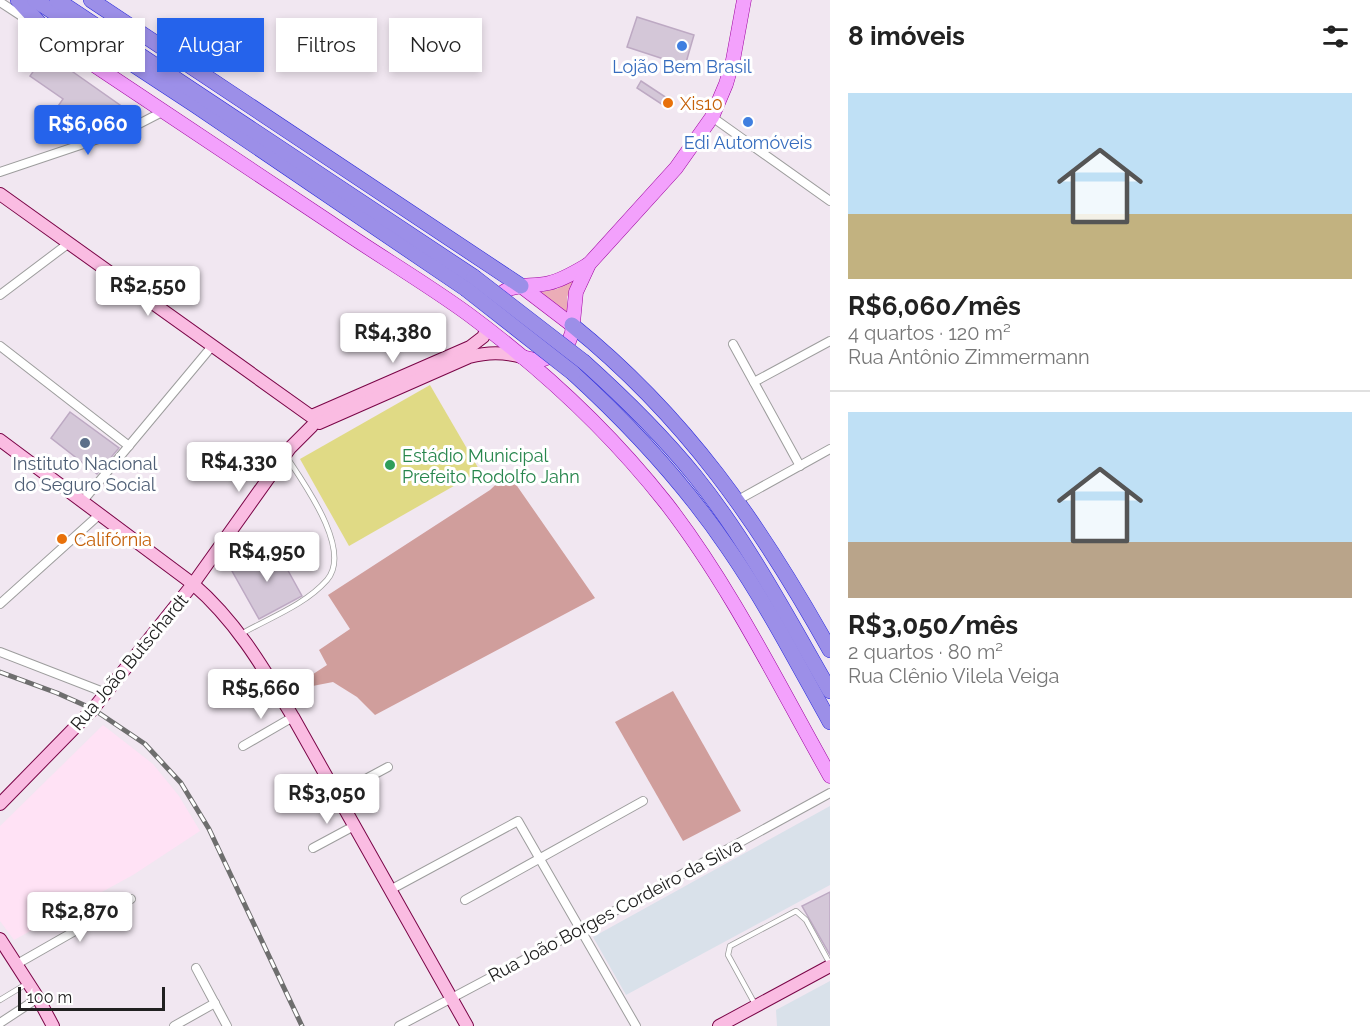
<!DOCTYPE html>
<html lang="pt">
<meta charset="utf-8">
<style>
body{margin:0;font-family:Raleway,sans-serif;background:#f2f2f2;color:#222;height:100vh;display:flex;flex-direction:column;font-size:22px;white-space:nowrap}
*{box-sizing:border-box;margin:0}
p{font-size:20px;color:#767676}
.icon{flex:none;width:33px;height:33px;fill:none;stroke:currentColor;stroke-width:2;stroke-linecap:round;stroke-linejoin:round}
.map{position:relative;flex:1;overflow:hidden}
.drawer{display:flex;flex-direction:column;background:#fff;width:540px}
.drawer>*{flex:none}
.banner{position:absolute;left:18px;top:18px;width:570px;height:54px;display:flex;gap:12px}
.scale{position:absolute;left:18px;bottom:15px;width:147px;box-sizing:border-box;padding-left:6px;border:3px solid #202020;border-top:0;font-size:16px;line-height:21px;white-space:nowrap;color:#202020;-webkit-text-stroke:4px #fff;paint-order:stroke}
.price{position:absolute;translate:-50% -51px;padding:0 14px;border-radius:6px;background:#fff;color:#222;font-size:20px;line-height:39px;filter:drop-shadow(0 2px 3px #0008)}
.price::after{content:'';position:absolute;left:50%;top:36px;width:18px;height:14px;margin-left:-9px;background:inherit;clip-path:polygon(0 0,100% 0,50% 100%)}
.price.active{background:#2563eb;color:#fff}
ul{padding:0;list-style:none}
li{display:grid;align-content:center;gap:12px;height:318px;padding:0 18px}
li+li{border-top:2px solid #e0e0e0}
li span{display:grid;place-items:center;height:186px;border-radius:0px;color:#555}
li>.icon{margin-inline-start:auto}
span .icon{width:108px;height:108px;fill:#fffc;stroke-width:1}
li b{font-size:26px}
h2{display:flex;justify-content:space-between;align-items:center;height:72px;padding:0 18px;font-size:26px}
.chip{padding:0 21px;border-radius:0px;background:#fff;box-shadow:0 3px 9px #0003;font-size:21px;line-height:54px}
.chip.active{background:#2563eb;color:#fff}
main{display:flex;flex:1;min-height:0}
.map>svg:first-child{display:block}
</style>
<main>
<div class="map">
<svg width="830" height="1026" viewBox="0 0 830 1026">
<rect width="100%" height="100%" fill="#f1e7f1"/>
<g fill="#d9e1ea">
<polygon points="830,806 830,885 626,995 593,937"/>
<polygon points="830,981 830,1026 777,1026 776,1010"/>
</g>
<polygon fill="#ffe2f5" points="103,725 153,764 179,796 200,831 133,875 14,940 0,921 0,826"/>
<polygon fill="#ebadb7" points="576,278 567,297 567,312 541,292 557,289"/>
<g fill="#d09e9c">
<polygon points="508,473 595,598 375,715 357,697 333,682 287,691 327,665 319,650 350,629 328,595 490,490"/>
<polygon points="673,691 741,811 683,841 615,722"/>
</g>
<polygon fill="#e0da85" points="430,385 480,471 349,546 300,459"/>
<g fill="#d4c7d8" stroke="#bda9c3" stroke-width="1.5">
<polygon points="637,17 694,35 685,66 627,47"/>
<polygon points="46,53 127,110 115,127 88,136 54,112 63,99 30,76"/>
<polygon points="641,81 673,102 669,109 637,88"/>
<polygon points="70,412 119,448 97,474 51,438"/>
<polygon points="275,547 302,596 259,619 232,571"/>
<polygon points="830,892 830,955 802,906"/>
</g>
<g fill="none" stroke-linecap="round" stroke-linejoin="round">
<defs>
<g id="lane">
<path d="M 241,634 C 269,618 305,605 327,580 C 353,550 303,482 286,456"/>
<polyline points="0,1000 28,983"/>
<polyline points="756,1006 728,955 730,946 796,911 806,920 830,964"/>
</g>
<g id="street">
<polyline points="0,2 32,23"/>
<polyline points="712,117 830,201"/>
<polyline points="0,172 131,128 164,111"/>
<polyline points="0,295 69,243"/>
<polyline points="733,344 800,466"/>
<polyline points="0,346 129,446"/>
<polyline points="754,382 830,341"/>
<polyline points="738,500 830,449"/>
<polyline points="82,502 213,345"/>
<polyline points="0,604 100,514"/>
<polyline points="0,652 106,693"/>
<polyline points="243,746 293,717"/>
<polyline points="336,795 388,767"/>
<polyline points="313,848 354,826"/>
<polyline points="390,890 518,821 636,1026"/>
<polyline points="465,900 643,801"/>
<polyline points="17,964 131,899"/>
<polyline points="196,968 227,1026"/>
<polyline points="0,1023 38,998"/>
<polyline points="174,1026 215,1003"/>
<polyline points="399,1026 580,930 830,793"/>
</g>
<g id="secondary">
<polyline points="0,194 312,417"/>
<polyline points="314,415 470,347 483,337 487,329"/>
<path d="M 319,423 L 469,357 C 488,352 503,352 522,357"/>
<path d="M 0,440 L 193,584 C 237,622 264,669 293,717 L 467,1026"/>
<polyline points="0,804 93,709 193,584 290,448 312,426"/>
<polyline points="0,939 38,998 53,1026"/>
<polyline points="719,1026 830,966"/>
</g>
<g id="primary">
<path d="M 52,37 C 145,99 238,161 331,223 C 376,254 424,282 468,314 C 541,368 610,432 666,503 C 731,587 778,684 830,776"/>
<polyline points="521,286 572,325"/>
<path d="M 492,302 C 510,281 526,288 549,283 C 563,280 577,271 589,264"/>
<polyline points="522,357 535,360 544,359 555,355 562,350 569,341 572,333 576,292 589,264 676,168 712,117 726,84 733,60 744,0"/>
</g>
<g id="highway">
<polyline points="18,0 52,37"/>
<polyline points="35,0 195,105 466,289"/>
<polyline points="57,0 474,277"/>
<polyline points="91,0 521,286"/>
<path d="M 572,325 C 686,417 759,523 830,650"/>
<path d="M 584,362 C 624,398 661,434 695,476 C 748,542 788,618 830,691"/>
<path d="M 573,373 C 631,426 684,483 728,548 C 766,603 797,663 830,722"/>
</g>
</defs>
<use href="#lane" stroke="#9d9d9d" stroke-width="6"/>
<use href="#street" stroke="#9d9d9d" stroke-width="10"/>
<use href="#secondary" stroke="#7a0547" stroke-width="14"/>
<use href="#primary" stroke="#9c009d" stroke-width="15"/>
<use href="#highway" stroke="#2729dc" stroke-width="16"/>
<use href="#lane" stroke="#fff" stroke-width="4.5"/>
<use href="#street" stroke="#fff" stroke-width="8"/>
<use href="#secondary" stroke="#fabce2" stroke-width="12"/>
<use href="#primary" stroke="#f3a1fc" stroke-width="14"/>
<use href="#highway" stroke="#9c8fe8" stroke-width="15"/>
<defs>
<polyline id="rail" points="0,672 57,693 93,709 145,744 181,783 209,829 302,1026"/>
</defs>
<use href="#rail" stroke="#6e6e6e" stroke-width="5"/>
<use href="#rail" stroke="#fff" stroke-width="3" stroke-dasharray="9" stroke-linecap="butt"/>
<defs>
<g id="highway-bridge">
<polyline points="474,277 584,362"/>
<polyline points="466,289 573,373"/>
</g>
</defs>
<use href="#highway-bridge" stroke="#2729dc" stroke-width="16" stroke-linecap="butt"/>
<use href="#highway-bridge" stroke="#9c8fe8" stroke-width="15"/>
</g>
<g fill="#3f7fe0" stroke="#fff" stroke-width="2">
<circle cx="682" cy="46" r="6"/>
<circle cx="748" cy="122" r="6"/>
</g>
<g fill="#e8710a" stroke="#fff" stroke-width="2">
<circle cx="668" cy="103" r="6"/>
<circle cx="62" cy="539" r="6"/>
</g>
<circle fill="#5c6f8a" stroke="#fff" stroke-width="2" cx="85" cy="443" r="6"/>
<circle fill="#2e9e5b" stroke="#fff" stroke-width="2" cx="390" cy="465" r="6"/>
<g text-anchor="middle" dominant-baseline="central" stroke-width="6" stroke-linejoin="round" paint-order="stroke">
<g font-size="18" fill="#366cbe" stroke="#fff">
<text x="682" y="66">Lojão Bem Brasil</text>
<text x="748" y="142">Edi Automóveis</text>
</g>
<g font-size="18" fill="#c56008" stroke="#fff" text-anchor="start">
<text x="680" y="103">Xis10</text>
<text x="74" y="539">Califórnia</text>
</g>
<g font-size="18" fill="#27864d" stroke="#fff" text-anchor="start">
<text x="402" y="455">Estádio Municipal<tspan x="402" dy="21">Prefeito Rodolfo Jahn</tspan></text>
</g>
<g font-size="18" fill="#4e5e75" stroke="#fff">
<text x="85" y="463">Instituto Nacional<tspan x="85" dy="21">do Seguro Social</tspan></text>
</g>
<g font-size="18" fill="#202020" stroke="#fff">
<text transform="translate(129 662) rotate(-50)">Rua João Butschardt</text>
<text transform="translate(615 910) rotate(-28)">Rua João Borges Cordeiro da Silva</text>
</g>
</g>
</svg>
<div class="scale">100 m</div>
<b class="price active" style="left:88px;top:156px">R$6,060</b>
<b class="price" style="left:148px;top:317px">R$2,550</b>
<b class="price" style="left:393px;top:364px">R$4,380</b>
<b class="price" style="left:239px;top:493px">R$4,330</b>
<b class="price" style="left:267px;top:583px">R$4,950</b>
<b class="price" style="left:261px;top:720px">R$5,660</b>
<b class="price" style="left:327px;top:825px">R$3,050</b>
<b class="price" style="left:80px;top:943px">R$2,870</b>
<div class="banner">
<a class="chip">Comprar</a>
<a class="chip active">Alugar</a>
<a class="chip">Filtros</a>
<a class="chip">Novo</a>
</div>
</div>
<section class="drawer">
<h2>8 imóveis<svg class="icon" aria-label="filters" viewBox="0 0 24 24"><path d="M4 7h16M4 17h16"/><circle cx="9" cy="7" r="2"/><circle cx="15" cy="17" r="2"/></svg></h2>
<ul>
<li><span style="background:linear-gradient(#bfe0f5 65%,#c2b280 0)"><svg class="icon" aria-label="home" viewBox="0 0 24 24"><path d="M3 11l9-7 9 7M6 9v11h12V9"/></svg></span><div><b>R$6,060/mês</b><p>4 quartos · 120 m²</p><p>Rua Antônio Zimmermann</p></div></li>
<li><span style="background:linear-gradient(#bfe0f5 70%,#b9a48a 0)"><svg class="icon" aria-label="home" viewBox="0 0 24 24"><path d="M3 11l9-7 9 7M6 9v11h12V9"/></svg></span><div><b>R$3,050/mês</b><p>2 quartos · 80 m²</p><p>Rua Clênio Vilela Veiga</p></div></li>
</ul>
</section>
</main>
